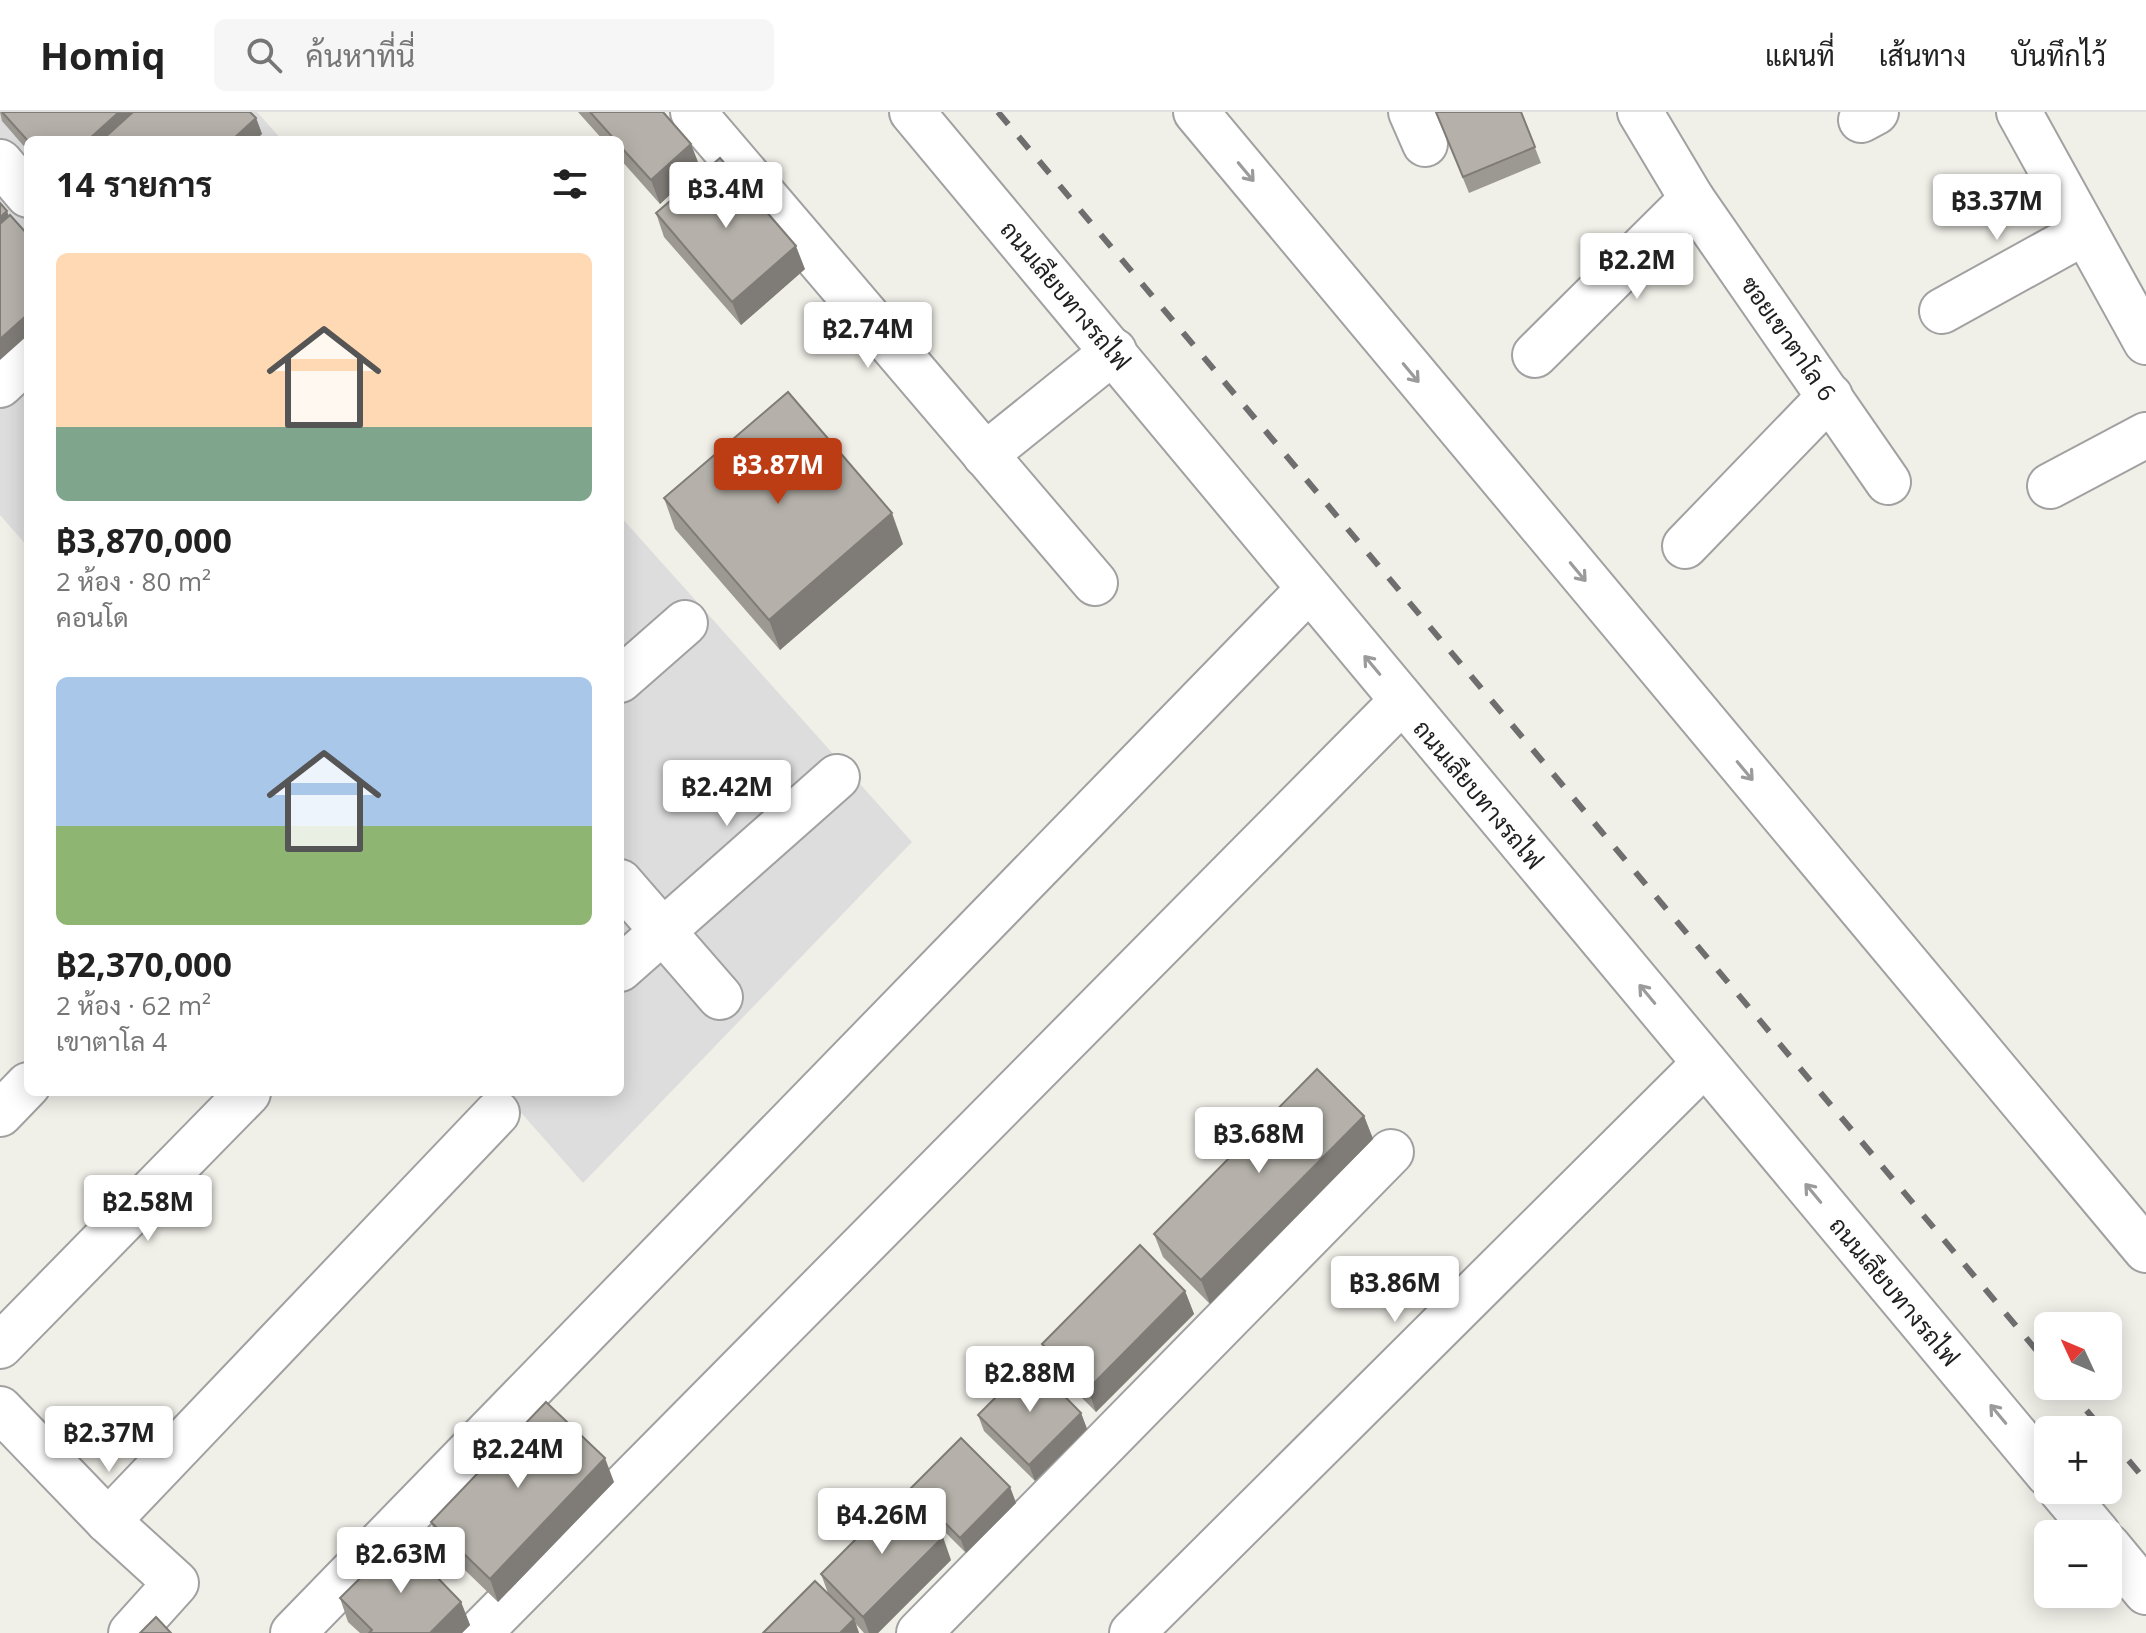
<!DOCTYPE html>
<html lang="th">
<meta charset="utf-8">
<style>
body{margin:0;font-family:"Open Sans",Sarabun,sans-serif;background:#f6f6f6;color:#222;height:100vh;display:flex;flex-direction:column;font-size:30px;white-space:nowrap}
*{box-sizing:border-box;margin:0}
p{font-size:26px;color:#767676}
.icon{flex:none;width:44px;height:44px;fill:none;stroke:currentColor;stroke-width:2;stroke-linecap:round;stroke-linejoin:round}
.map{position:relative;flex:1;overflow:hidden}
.sheet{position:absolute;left:24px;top:24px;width:600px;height:960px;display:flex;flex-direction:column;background:#fff;border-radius:12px;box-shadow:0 4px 20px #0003}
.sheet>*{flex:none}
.needle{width:52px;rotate:314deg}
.controls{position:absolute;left:2034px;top:1200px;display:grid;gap:16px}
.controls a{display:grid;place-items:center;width:88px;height:88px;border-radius:12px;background:#fff;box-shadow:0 4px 20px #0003;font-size:40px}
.price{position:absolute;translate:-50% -68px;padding:0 18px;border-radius:8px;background:#fff;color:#222;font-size:26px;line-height:52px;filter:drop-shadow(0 2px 4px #0008)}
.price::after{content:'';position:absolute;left:50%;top:48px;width:24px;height:18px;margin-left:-12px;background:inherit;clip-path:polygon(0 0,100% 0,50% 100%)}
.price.on{background:#bc3c14;color:#fff}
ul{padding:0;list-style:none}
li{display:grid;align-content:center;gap:16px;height:424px;padding:0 32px}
li span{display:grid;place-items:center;height:248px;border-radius:12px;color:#555}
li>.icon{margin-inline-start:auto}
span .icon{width:144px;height:144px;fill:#fffc;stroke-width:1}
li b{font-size:34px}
h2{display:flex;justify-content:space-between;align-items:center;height:96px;padding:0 32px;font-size:34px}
header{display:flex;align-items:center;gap:48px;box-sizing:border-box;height:112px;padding:0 40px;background:#fff;border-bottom:2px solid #e0e0e0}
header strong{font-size:38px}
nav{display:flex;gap:44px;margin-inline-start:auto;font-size:28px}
.search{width:560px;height:72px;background:#f6f6f6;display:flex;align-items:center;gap:20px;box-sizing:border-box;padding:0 28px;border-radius:12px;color:#767676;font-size:30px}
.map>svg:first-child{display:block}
</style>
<header>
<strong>Homiq</strong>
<div class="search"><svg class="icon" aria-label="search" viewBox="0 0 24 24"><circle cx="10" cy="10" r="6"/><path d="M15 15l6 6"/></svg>ค้นหาที่นี่</div>
<nav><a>แผนที่</a><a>เส้นทาง</a><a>บันทึกไว้</a></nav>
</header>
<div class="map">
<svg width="2146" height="1521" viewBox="0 0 2146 1521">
<rect width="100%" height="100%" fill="#f0efe8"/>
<g fill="#dedddd">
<polygon points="0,0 257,0 282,28 28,28 28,435 0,403"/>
<polygon points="620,404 912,730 583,1071 503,980 620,980"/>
</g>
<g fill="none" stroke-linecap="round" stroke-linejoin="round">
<defs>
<g id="minor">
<polyline points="693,0 1095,471"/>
<polyline points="912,0 2048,1362"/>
<polyline points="1196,0 2146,1138"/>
<polyline points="1411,0 1425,32"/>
<polyline points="1640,0 1692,87 1888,370"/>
<polyline points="2019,0 2146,230"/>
<polyline points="1861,8 1876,0"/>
<polyline points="0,50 28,83"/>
<polyline points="1942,199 2085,120"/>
<polyline points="1535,243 1692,87"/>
<polyline points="0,273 28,247"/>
<polyline points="985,343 1114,239"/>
<polyline points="2050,374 2146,323"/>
<polyline points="1685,434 1830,284"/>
<polyline points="620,568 685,511"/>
<polyline points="620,770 720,885"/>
<polyline points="620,857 837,665"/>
<polyline points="0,1002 28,973"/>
<polyline points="0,1234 248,981"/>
<polyline points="0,1297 108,1409 176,1471 131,1521"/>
<polyline points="2061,1378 2098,1422"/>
<polyline points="108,1409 497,1001"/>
<polyline points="2108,1434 2146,1480"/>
<polyline points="293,1521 1308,478"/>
<polyline points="479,1521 1402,589"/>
<polyline points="919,1521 1391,1040"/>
<polyline points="1132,1521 1705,951"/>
</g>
</defs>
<use href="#minor" stroke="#a1a1a1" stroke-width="48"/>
<use href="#minor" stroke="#fff" stroke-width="44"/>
<g stroke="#6e6e6e" stroke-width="6" stroke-dasharray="16 16" stroke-linecap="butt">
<polyline points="998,0 2048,1252"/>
<polyline points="2066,1274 2103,1318"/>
<polyline points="2108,1324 2146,1369"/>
</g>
</g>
<g fill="#9c9892">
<polygon points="0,0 250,0 256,6 262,22 255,28 28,28 28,39 2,9"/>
<polygon points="578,0 663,0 700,55 660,92 620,47 620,28 603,28"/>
<polygon points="1436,0 1521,0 1541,51 1469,81"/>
<polygon points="656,101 805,157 741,213 664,125"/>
<polygon points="664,386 903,432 780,538 675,417"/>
<polygon points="1364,1004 1373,1027 1210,1192 1163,1145 1154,1122"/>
<polygon points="1185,1179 1194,1202 1096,1300 1051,1255 1042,1232"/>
<polygon points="1081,1301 1087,1317 1035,1369 984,1319 978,1303"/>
<polygon points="614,1370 498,1490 440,1434 431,1410"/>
<polygon points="1010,1375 1016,1391 966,1441 917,1392 911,1376"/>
<polygon points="951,1448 878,1521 864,1521 856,1512 859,1521 763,1521 828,1481 821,1462"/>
<polygon points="340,1486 461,1490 470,1513 462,1521 360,1521 348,1510"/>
</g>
<g fill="#7f7c77">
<polygon points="119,0 143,0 111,28 88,28"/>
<polygon points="256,6 262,22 255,28 232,28"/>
<polygon points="691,32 700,55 660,92 651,68"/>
<polygon points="7,99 13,115 0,126 0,105"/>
<polygon points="796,134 805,157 741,213 732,190"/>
<polygon points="28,202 28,223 0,248 0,227"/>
<polygon points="892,401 903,432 780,538 769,508"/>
<polygon points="1364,1004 1373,1027 1210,1192 1201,1168"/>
<polygon points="1185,1179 1194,1202 1096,1300 1088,1277"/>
<polygon points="1081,1301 1087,1317 1035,1369 1029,1353"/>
<polygon points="605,1346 614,1370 498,1490 490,1467"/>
<polygon points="1010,1375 1016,1391 966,1441 960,1426"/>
<polygon points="943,1425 951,1448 878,1521 869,1521 863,1505"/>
<polygon points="461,1490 470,1513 462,1521 430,1521"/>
<polygon points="854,1507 859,1521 840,1521"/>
</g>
<g fill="#b5b1aa" stroke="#7f7c77" stroke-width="2">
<polygon points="2,0 119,0 88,28 28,28 28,29"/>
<polygon points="133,0 250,0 256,6 232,28 102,28"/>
<polygon points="590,0 663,0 691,32 651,68 620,34 620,28 615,28"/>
<polygon points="1436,0 1521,0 1535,35 1463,65"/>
<polygon points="720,46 796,134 732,190 656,101"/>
<polygon points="0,91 7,99 0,105"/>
<polygon points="10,103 28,123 28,202 0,227 0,112"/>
<polygon points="788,280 892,401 769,508 664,386"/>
<polygon points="1317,957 1364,1004 1201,1168 1154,1122"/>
<polygon points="1140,1133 1185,1179 1088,1277 1042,1232"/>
<polygon points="1031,1250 1081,1301 1029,1353 978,1303"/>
<polygon points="546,1290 605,1346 490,1467 431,1410"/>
<polygon points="961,1326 1010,1375 960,1426 911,1376"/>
<polygon points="900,1383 943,1425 863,1505 821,1462"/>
<polygon points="400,1427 461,1490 430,1521 369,1521 372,1518 340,1486"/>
<polygon points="815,1469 854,1507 840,1521 763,1521"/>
<polygon points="156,1505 171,1521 140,1521"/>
</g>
<defs><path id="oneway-shaft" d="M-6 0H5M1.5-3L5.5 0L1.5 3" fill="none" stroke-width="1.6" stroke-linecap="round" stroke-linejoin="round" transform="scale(2)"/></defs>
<g stroke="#9b9b9b">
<use href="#oneway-shaft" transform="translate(1246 60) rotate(50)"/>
<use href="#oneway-shaft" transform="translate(1411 261) rotate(50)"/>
<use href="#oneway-shaft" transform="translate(1578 460) rotate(50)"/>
<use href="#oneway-shaft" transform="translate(1372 553) rotate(-130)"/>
<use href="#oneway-shaft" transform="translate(1745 659) rotate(50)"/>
<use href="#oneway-shaft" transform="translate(1647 882) rotate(-130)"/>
<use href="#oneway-shaft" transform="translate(1813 1081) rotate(-130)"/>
<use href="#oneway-shaft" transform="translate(1998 1302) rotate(-130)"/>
</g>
<g text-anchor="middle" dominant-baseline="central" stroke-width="6" stroke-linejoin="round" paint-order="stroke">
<g font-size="24" fill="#202020" stroke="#fff">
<text transform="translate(1066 183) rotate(50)">ถนนเลียบทางรถไฟ</text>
<text transform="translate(1789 226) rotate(55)">ซอยเขาตาโล 6</text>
<text transform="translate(1479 682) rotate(50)">ถนนเลียบทางรถไฟ</text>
<text transform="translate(1895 1179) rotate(50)">ถนนเลียบทางรถไฟ</text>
</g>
</g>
</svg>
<div class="controls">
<a><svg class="needle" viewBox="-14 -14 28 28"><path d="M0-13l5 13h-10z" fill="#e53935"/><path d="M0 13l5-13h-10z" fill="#767676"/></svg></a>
<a>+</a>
<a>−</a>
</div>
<b class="price" style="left:726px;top:118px">฿3.4M</b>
<b class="price" style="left:1997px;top:130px">฿3.37M</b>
<b class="price" style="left:1637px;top:189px">฿2.2M</b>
<b class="price" style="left:868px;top:258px">฿2.74M</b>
<b class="price on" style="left:778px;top:394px">฿3.87M</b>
<b class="price" style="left:727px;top:716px">฿2.42M</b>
<b class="price" style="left:1259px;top:1063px">฿3.68M</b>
<b class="price" style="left:148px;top:1131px">฿2.58M</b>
<b class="price" style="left:1395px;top:1212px">฿3.86M</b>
<b class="price" style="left:1030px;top:1302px">฿2.88M</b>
<b class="price" style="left:109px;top:1362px">฿2.37M</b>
<b class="price" style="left:518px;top:1378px">฿2.24M</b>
<b class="price" style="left:882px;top:1444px">฿4.26M</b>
<b class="price" style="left:401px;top:1483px">฿2.63M</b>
<section class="sheet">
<h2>14 รายการ<svg class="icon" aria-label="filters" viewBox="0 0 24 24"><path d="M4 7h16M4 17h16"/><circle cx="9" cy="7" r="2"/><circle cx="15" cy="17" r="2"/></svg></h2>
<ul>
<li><span style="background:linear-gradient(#ffd9b3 70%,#7fa58c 0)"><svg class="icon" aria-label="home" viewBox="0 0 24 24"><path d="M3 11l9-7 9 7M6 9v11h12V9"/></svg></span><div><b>฿3,870,000</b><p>2 ห้อง · 80 m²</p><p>คอนโด</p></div></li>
<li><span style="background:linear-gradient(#a9c7e8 60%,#8fb573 0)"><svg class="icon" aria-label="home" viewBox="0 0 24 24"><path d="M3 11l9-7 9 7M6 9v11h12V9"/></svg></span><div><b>฿2,370,000</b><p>2 ห้อง · 62 m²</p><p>เขาตาโล 4</p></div></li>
</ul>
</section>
</div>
